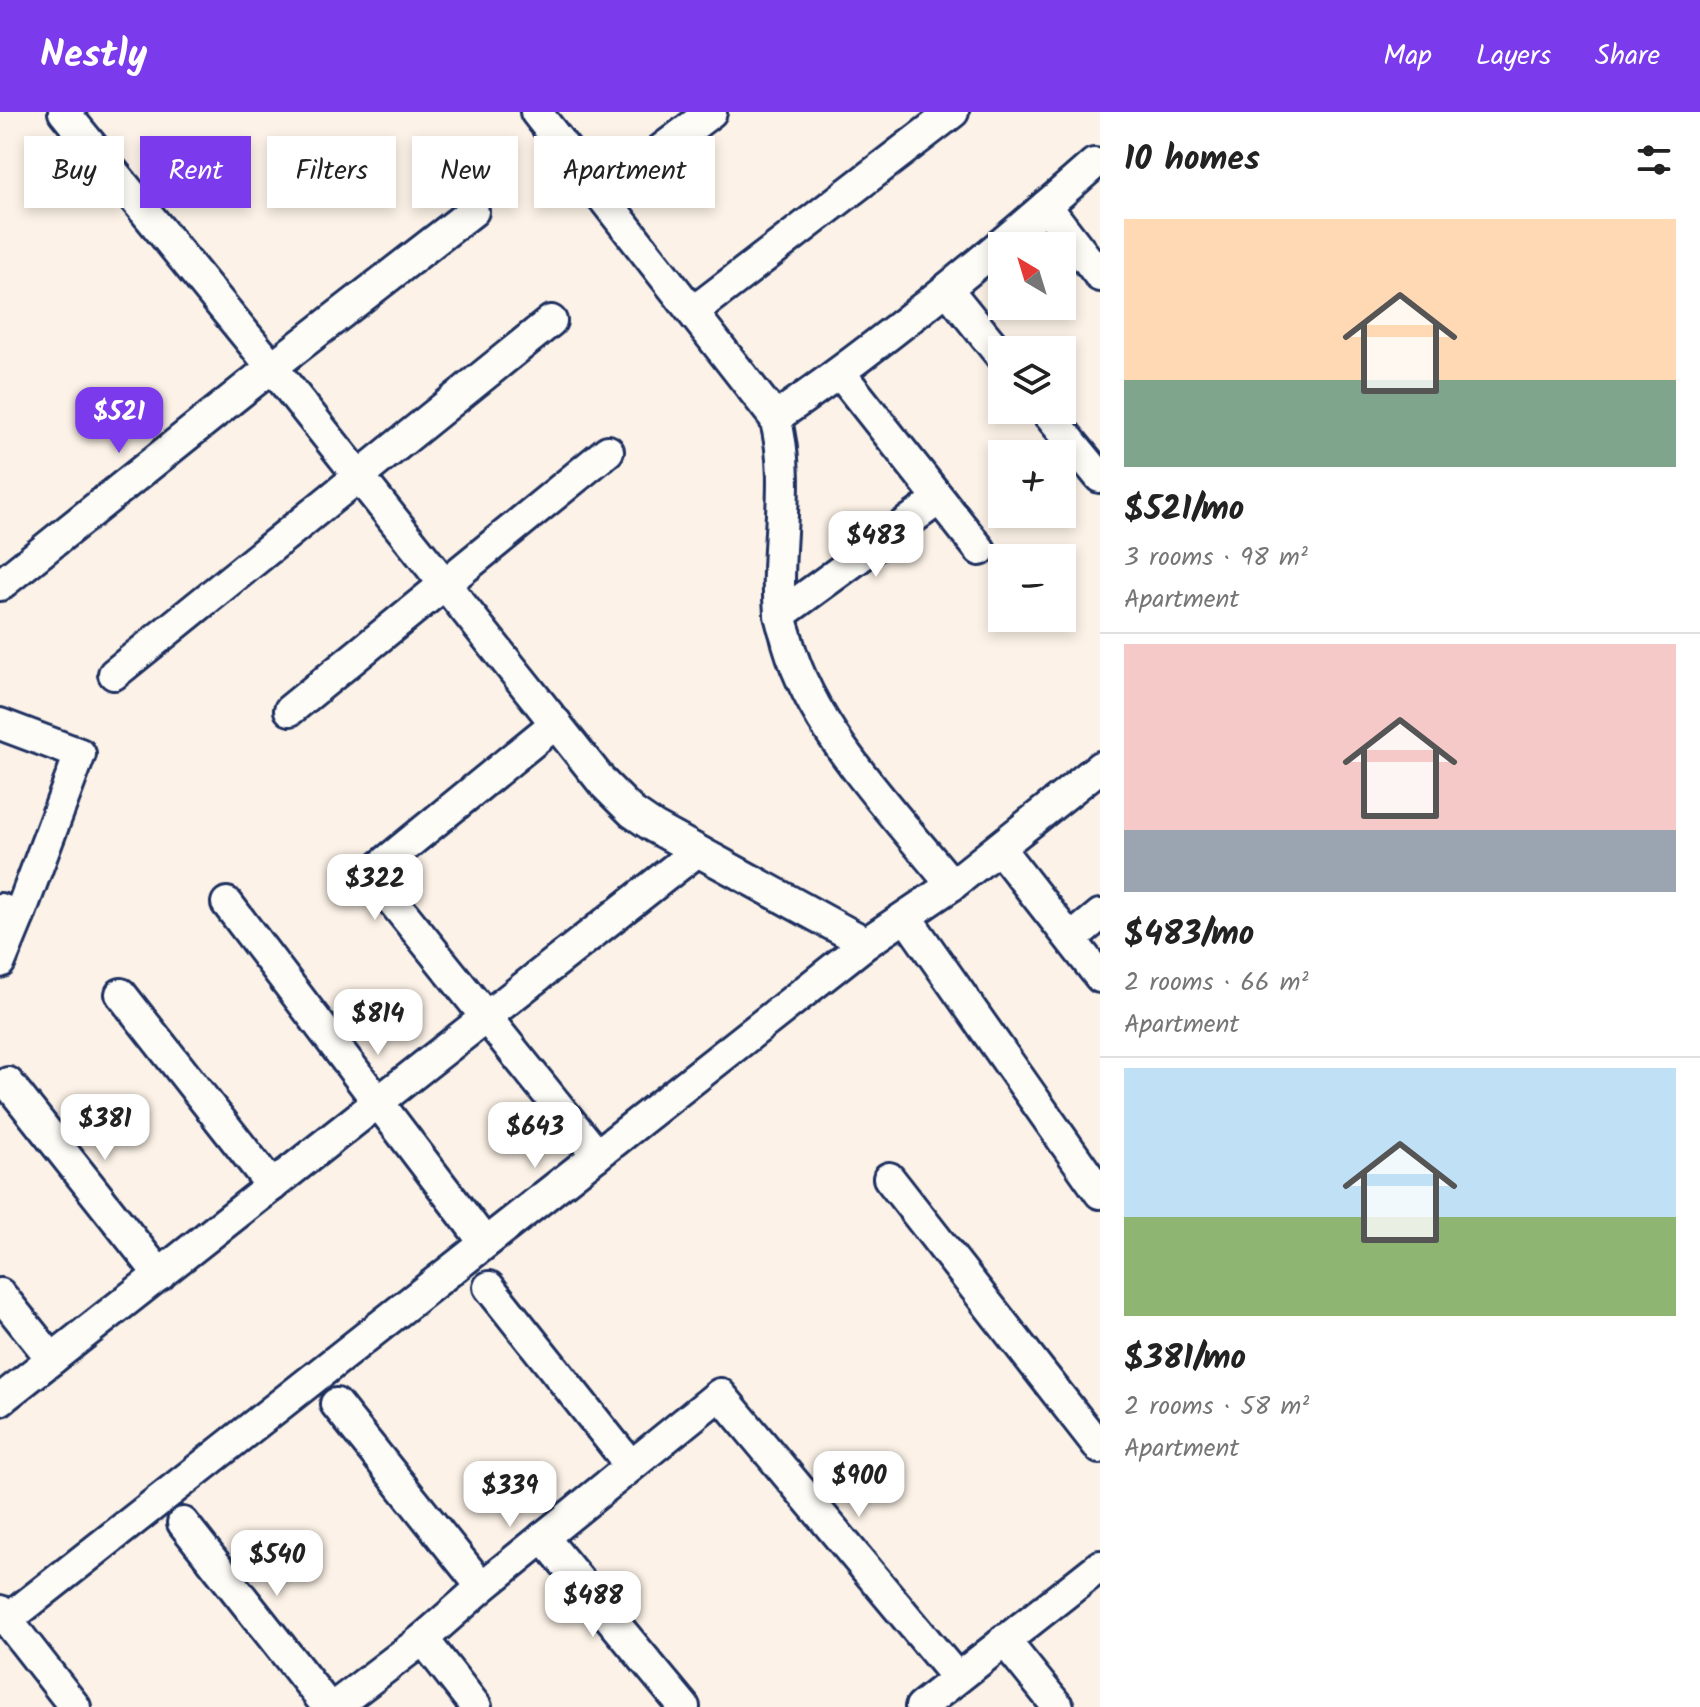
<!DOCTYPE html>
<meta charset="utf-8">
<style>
body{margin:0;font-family:Kalam,sans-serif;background:#f2f2f2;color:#222;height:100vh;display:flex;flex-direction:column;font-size:30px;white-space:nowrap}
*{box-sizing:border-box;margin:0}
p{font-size:26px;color:#767676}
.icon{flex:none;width:44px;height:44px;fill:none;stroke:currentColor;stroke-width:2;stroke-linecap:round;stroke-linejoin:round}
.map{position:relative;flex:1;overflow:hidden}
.details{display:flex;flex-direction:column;background:#fff;width:600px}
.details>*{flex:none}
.hud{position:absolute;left:24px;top:24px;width:760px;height:72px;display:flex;gap:16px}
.needle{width:52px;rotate:322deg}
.controls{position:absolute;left:988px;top:120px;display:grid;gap:16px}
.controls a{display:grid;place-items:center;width:88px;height:88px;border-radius:0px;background:#fff;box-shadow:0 4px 12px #0003;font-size:40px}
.price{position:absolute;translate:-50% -68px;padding:0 18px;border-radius:16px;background:#fff;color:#222;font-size:26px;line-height:52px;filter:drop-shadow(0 2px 4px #0008)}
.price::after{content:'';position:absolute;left:50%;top:48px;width:24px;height:18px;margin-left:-12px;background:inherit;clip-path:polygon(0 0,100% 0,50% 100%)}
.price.on{background:#7c3aed;color:#fff}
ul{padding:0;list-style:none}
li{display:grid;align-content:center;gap:16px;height:424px;padding:0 24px}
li+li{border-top:2px solid #e0e0e0}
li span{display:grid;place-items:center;height:248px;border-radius:0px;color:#555}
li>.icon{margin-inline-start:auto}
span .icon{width:144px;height:144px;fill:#fffc;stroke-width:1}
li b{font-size:34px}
h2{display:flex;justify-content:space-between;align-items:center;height:96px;padding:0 24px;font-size:34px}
.chip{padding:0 28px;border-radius:0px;background:#fff;box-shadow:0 4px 12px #0003;font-size:28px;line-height:72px}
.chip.on{background:#7c3aed;color:#fff}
header{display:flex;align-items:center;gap:48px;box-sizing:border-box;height:112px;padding:0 40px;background:#7c3aed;color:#fff}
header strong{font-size:38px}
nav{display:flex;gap:44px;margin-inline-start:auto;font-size:28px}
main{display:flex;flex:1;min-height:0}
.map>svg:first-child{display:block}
</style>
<header>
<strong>Nestly</strong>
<nav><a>Map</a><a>Layers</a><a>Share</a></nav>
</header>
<main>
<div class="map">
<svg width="1100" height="1595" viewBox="0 0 1100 1595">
<rect width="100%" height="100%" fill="#fcf2e7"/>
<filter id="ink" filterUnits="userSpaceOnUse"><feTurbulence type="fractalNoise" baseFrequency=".0125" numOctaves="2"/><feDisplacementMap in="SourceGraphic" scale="16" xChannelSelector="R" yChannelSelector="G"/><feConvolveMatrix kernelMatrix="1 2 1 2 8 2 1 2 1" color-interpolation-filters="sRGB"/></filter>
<g filter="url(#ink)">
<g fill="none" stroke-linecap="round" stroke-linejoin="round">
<defs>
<g id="street">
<polyline points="64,0 272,255 603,671 632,700 654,715 866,831"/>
<path d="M 536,0 L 775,306 C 793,369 774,437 780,501 C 781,511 786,521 788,531 C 814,621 894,701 952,773"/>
<polyline points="603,82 711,0"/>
<polyline points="1046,94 1100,164"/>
<polyline points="947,177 1002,245"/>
<polyline points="693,200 953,0"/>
<polyline points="840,261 980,438"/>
<polyline points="1045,298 1100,365"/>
<path d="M 775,306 C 887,229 992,142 1094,52"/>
<polyline points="0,473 272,255 473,99"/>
<polyline points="780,503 939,387"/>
<polyline points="114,562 551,209"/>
<polyline points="290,598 608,339"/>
<polyline points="556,611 371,762 597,1043"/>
<polyline points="0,612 80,642 19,804 0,797"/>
<polyline points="999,736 1100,865"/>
<polyline points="227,791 485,1131"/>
<polyline points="906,805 1100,1081"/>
<polyline points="1071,827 1100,803"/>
<polyline points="0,850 19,804"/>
<polyline points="121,882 272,1074"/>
<polyline points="8,971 160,1163"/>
<polyline points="889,1066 1100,1336"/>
<polyline points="489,1175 631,1354"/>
<polyline points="0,1182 52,1247"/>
<polyline points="0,1288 697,739"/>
<polyline points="336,1292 482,1475"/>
<polyline points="183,1411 328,1595"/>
<polyline points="543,1425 684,1595"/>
<polyline points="0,1499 75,1595"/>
<polyline points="7,1508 866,831 952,773 1100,655"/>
<polyline points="423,1527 476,1595"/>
<polyline points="1004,1528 1058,1595"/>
<polyline points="334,1595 423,1527 482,1475 720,1282 957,1566"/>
<polyline points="921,1595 1100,1454"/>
</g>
</defs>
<use href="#street" stroke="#1b2f5e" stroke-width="36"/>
<use href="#street" stroke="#fdfcf7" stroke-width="30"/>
</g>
</g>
</svg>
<div class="controls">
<a><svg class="needle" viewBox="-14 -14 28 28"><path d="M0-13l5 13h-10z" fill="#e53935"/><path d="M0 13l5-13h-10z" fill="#767676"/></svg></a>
<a><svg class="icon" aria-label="layers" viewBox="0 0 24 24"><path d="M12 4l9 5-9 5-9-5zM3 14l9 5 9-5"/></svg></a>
<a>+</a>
<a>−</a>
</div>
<b class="price on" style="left:119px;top:343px">$521</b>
<b class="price" style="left:876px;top:467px">$483</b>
<b class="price" style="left:375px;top:810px">$322</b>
<b class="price" style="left:378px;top:945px">$814</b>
<b class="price" style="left:105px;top:1050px">$381</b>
<b class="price" style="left:535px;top:1058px">$643</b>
<b class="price" style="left:859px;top:1407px">$900</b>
<b class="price" style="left:510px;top:1417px">$339</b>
<b class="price" style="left:277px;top:1486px">$540</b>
<b class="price" style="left:593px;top:1527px">$488</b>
<div class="hud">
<a class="chip">Buy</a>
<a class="chip on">Rent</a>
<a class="chip">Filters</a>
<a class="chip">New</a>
<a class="chip">Apartment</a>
</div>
</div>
<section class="details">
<h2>10 homes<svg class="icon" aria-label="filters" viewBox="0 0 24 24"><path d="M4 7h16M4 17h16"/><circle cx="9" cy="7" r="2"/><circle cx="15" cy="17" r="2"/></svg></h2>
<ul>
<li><span style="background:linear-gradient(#ffd9b3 65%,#7fa58c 0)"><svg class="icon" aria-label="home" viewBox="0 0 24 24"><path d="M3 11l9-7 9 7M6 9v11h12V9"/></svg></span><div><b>$521/mo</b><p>3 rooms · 98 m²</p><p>Apartment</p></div></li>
<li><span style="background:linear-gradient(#f6c9c9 75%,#9aa5b1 0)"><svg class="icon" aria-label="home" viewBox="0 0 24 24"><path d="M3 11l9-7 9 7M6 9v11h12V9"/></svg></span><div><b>$483/mo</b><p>2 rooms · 66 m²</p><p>Apartment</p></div></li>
<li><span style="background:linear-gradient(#bfe0f5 60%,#8fb573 0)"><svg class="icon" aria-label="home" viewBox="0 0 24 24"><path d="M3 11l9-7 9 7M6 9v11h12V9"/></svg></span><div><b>$381/mo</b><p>2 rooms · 58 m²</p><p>Apartment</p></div></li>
</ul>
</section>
</main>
